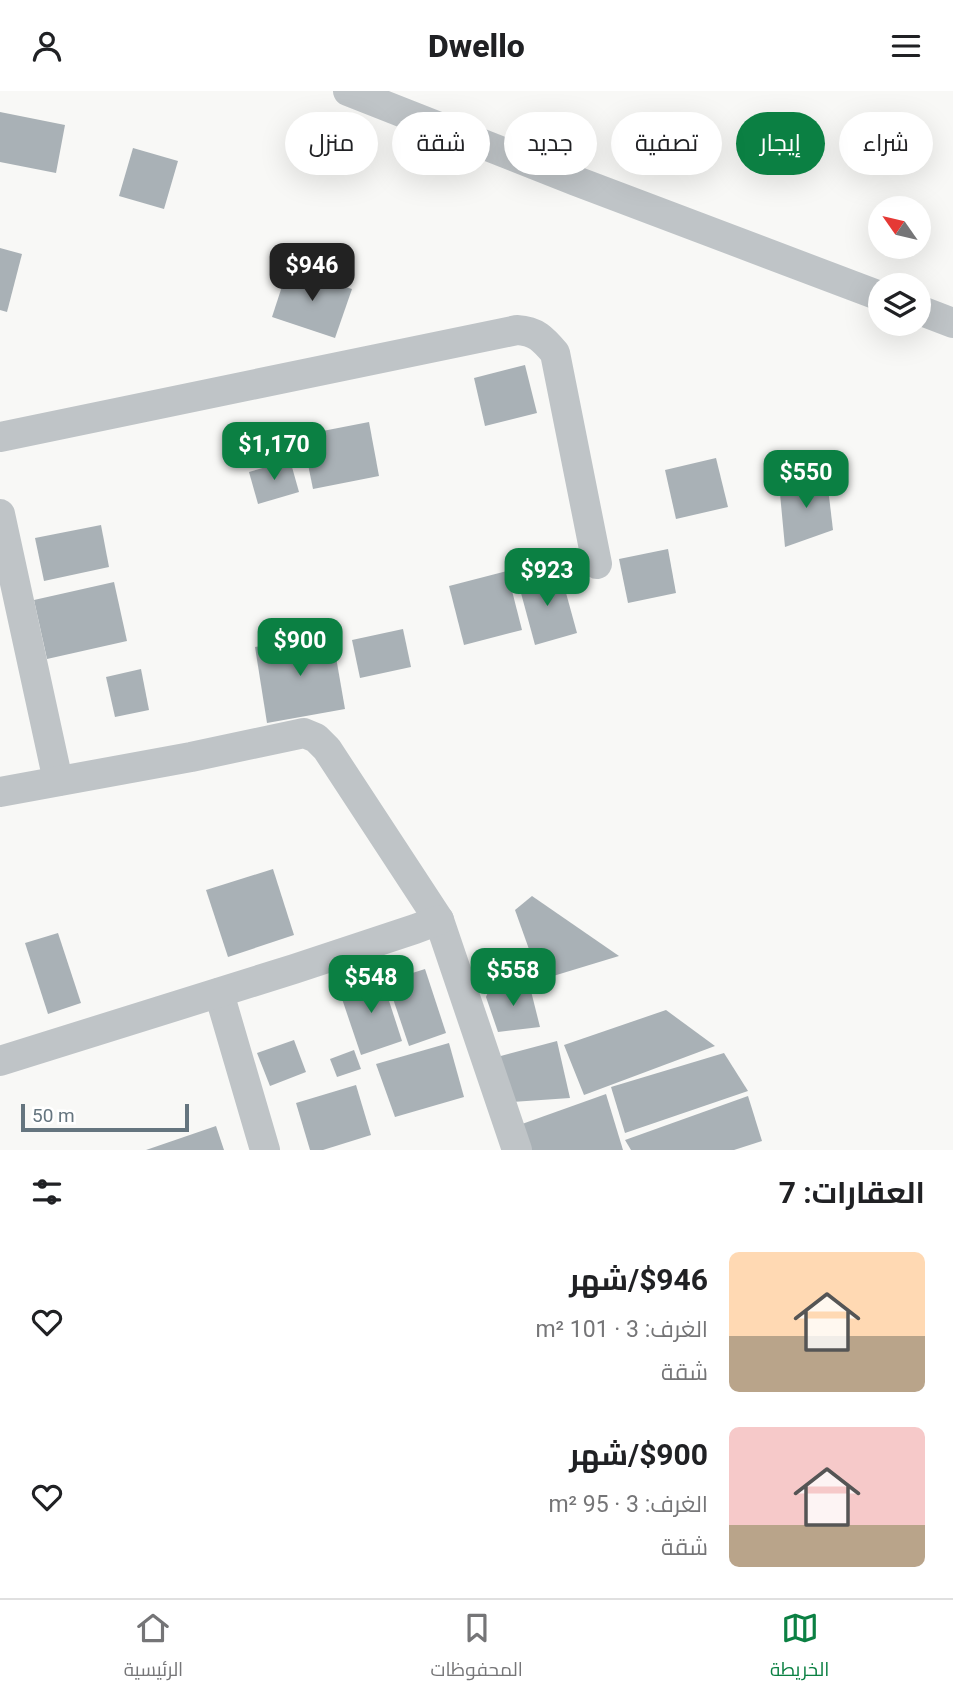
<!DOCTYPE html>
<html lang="ar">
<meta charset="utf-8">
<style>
body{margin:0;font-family:Roboto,Cairo,sans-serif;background:#f6f6f6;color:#202124;direction:rtl;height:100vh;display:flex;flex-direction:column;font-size:26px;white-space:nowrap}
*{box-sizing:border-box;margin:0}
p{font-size:23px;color:#757577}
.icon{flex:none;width:38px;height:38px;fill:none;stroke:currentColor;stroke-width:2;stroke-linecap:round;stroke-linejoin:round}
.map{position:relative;height:1059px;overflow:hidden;direction:ltr}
.side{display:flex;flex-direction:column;background:#fff;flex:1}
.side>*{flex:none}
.hud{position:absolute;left:21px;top:21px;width:912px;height:63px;direction:rtl;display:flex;gap:14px}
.needle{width:46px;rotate:304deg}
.buttons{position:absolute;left:868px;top:105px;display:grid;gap:14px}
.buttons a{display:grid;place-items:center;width:63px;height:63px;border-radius:50%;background:#fff;box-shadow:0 7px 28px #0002;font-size:35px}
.scale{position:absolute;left:21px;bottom:18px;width:168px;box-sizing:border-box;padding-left:7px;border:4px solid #65757f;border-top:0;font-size:19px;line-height:24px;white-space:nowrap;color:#65757f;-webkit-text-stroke:5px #fff;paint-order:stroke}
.price{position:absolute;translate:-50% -60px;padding:0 16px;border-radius:14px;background:#0b8043;color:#fff;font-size:23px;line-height:46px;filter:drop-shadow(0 2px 4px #0008)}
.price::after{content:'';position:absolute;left:50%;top:42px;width:21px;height:16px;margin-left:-10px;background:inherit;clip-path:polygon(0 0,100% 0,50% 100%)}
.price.current{background:#222;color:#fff}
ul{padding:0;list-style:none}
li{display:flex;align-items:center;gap:21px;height:175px;padding:0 28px}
li span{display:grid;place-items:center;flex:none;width:196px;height:140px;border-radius:10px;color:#555}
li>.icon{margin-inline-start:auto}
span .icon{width:84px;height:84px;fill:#fffc;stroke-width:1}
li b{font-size:30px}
h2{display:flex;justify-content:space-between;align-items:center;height:84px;padding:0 28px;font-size:30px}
.tag{padding:0 24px;border-radius:32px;background:#fff;box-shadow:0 7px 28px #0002;font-size:24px;line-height:63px}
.tag.current{background:#0b8043;color:#fff}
header{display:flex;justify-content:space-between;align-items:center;height:91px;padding:0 28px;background:#fff;font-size:32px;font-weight:800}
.tabs{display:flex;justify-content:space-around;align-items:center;height:98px;border-top:2px solid #e0e0e0;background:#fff;font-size:19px;color:#757577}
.tabs a{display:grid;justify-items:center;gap:4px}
.tabs .current{color:#0b8043}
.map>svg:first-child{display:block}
</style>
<header><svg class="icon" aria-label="menu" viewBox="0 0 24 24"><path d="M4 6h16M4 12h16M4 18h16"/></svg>Dwello<svg class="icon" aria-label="person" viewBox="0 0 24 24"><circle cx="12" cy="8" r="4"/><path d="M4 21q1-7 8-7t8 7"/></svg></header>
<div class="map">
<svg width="953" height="1059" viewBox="0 0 953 1059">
<rect width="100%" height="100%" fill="#f8f8f6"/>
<g fill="#a9b1b6">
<polygon points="0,21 65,34 56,82 0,71"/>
<polygon points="133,57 178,70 164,118 119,105"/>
<polygon points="0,157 22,163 7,221 0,219"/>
<polygon points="288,177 352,198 335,247 272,226"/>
<polygon points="525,274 537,322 485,335 474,287"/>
<polygon points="369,331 379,385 313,398 302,344"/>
<polygon points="716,367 728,416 676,428 665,379"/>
<polygon points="290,369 299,401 258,413 249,381"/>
<polygon points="826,380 833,439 785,456 780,403"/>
<polygon points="101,434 109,476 44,490 35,447"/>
<polygon points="668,458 676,502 628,512 619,468"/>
<polygon points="507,480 522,539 464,554 449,495"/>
<polygon points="560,480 577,542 535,554 518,491"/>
<polygon points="114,491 127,550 47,568 34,509"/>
<polygon points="403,538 411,576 360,587 352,549"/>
<polygon points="332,543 345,618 267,632 255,556"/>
<polygon points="141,578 149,619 115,626 106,586"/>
<polygon points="273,778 294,844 228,866 206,799"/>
<polygon points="532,805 619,865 540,889 515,819"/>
<polygon points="58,842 81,912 48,923 25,852"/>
<polygon points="425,878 446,942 409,955 387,890"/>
<polygon points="381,885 402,950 361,964 339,899"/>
<polygon points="529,892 540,936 498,941 486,906 488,901"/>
<polygon points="666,919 715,955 584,1004 564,954"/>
<polygon points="294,949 306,981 270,995 257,962"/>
<polygon points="557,950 570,1007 512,1011 497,966"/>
<polygon points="449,952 464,1006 395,1026 376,973"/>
<polygon points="354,959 361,978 337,986 330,968"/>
<polygon points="724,962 748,1000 625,1042 611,996"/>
<polygon points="356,994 371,1044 323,1059 310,1059 296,1012"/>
<polygon points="606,1003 623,1059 528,1059 522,1033"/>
<polygon points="748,1005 762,1050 734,1059 631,1059 625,1049"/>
<polygon points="216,1035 224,1059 146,1059"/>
</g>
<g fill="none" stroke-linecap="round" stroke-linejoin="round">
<g stroke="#bfc4c7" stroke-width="30">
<polyline points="348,0 576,90 880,205"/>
<polyline points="919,219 953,232"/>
<path d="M 0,346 L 517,239 C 536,240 543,248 555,262 L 597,473"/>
<polyline points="0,423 58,690"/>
<polyline points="0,701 191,666 304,642 316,647 327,658 439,829 517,1059"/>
<polyline points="219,902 265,1059"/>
<polyline points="0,970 294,878 415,838 439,829"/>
</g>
</g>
</svg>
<div class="buttons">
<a><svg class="needle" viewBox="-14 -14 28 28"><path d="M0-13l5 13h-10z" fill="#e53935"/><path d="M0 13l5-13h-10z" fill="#757577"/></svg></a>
<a><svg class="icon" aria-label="layers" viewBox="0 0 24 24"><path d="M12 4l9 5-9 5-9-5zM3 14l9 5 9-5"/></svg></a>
</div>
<div class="scale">50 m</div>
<b class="price current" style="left:312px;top:212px">$946</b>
<b class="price" style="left:274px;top:391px">$1,170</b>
<b class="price" style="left:806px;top:419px">$550</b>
<b class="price" style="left:547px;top:517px">$923</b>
<b class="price" style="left:300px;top:587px">$900</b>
<b class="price" style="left:513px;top:917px">$558</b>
<b class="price" style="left:371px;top:924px">$548</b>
<div class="hud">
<a class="tag">شراء</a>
<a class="tag current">إيجار</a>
<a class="tag">تصفية</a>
<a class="tag">جديد</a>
<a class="tag">شقة</a>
<a class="tag">منزل</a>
</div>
</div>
<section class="side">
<h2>العقارات: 7<svg class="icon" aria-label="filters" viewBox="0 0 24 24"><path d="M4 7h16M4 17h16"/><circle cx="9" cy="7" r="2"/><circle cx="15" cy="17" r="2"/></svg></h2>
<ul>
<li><span style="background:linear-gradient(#ffd9b3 60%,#b9a48a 0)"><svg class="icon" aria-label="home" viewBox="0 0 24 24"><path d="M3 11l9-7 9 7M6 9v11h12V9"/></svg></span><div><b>$946/شهر</b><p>الغرف: 3 · 101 m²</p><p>شقة</p></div><svg class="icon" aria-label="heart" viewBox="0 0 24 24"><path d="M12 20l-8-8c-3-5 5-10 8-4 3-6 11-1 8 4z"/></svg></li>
<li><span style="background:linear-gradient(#f6c9c9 70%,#b9a48a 0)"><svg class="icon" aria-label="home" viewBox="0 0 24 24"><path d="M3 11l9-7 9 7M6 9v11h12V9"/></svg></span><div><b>$900/شهر</b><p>الغرف: 3 · 95 m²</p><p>شقة</p></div><svg class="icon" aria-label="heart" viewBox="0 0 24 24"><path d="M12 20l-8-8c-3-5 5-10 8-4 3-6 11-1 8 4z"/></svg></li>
</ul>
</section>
<nav class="tabs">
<a class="current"><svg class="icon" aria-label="map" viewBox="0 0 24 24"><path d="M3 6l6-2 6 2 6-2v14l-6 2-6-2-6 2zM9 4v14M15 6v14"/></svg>الخريطة</a>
<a><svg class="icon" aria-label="saved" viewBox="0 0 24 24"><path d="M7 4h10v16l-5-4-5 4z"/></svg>المحفوظات</a>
<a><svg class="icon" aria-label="home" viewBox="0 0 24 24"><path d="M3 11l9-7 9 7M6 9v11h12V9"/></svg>الرئيسية</a>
</nav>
